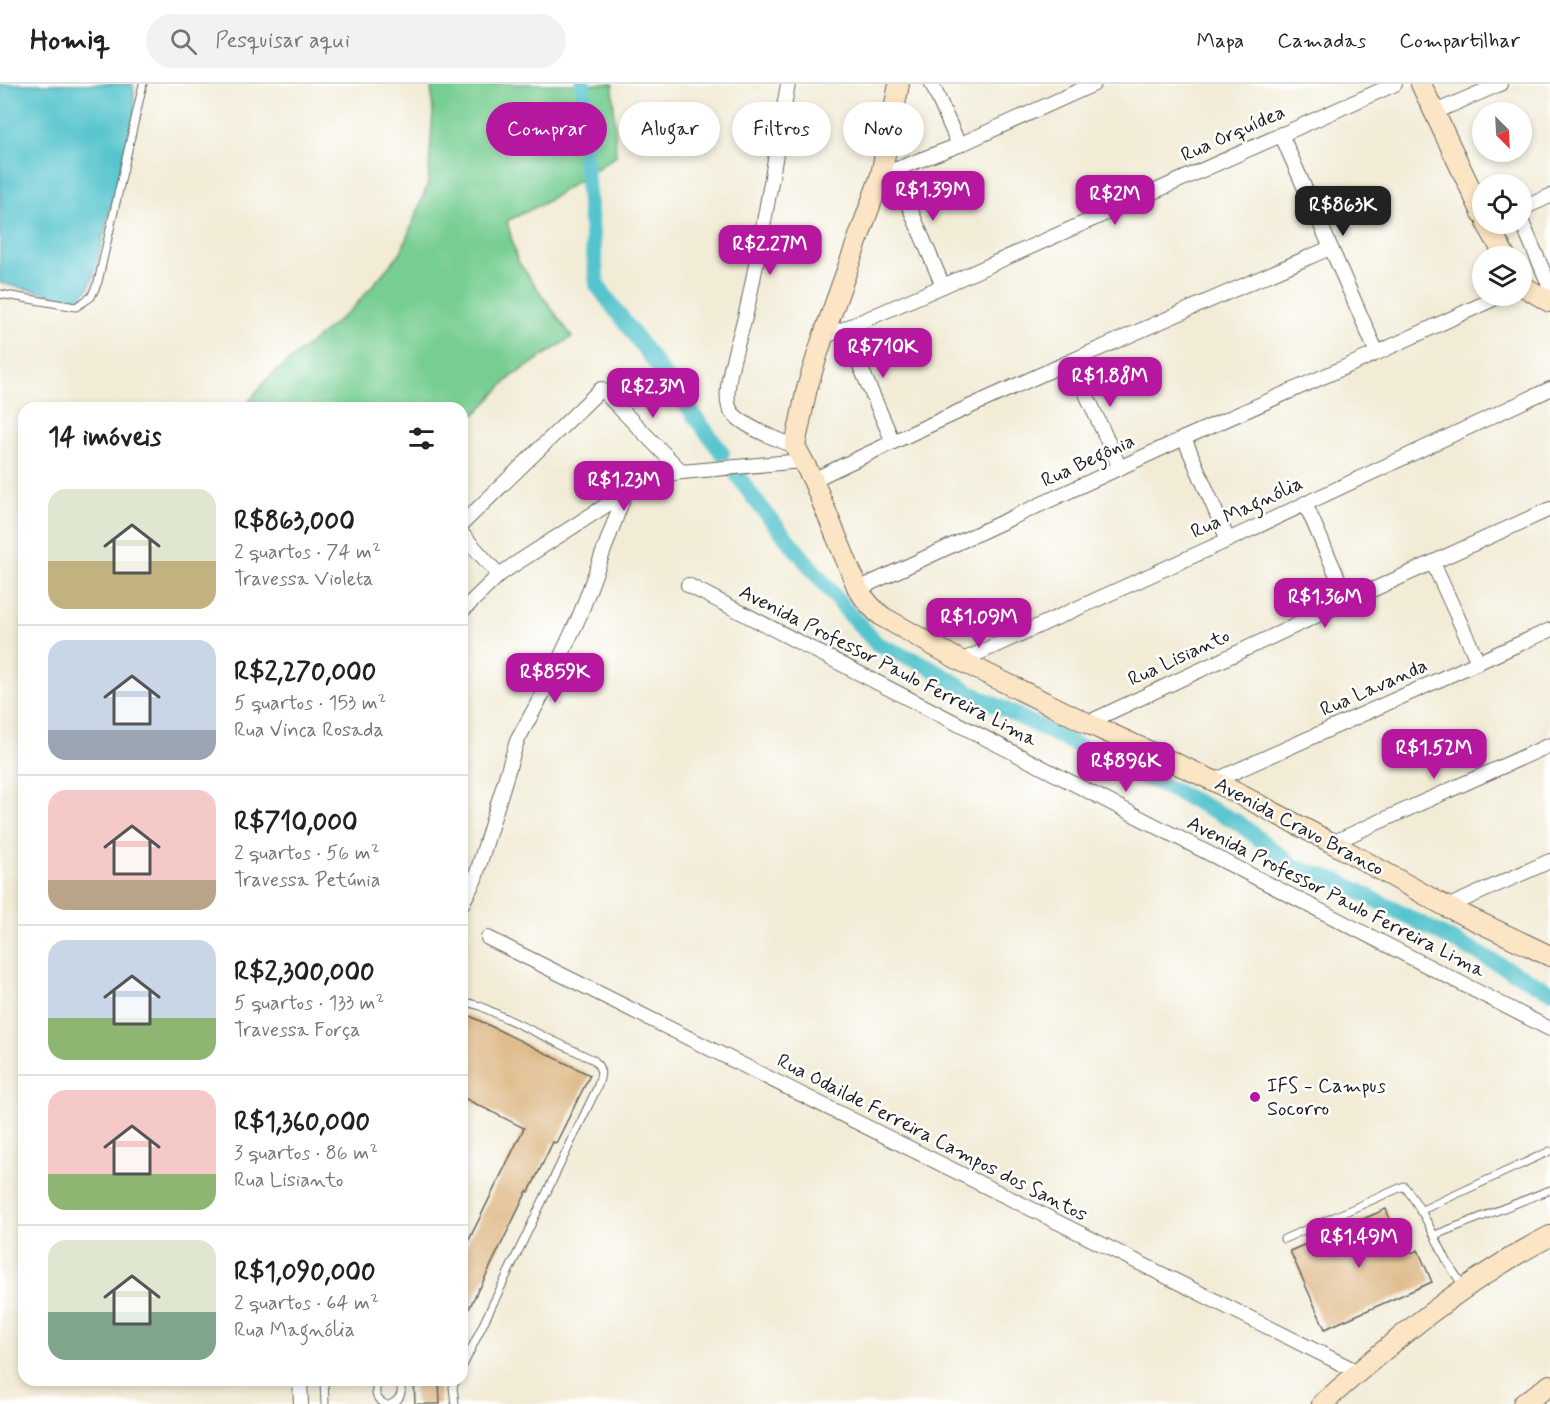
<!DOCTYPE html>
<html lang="pt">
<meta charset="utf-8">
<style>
body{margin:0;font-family:Mynerve,sans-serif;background:#f2f2f2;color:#222;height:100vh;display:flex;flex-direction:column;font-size:22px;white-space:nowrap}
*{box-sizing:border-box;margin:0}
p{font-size:20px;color:#767676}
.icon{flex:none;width:33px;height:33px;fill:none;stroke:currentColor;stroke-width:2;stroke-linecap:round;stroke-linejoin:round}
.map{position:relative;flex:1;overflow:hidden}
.sheet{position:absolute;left:18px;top:318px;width:450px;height:984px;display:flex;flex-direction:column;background:#fff;border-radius:18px;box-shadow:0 3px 9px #0003}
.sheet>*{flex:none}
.guide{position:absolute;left:486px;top:18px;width:570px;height:54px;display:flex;gap:12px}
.needle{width:39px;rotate:156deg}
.buttons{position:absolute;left:1472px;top:18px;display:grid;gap:12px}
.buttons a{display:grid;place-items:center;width:60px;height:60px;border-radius:50%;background:#fff;box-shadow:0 3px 9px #0003;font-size:30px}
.price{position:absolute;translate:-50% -51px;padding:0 14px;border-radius:12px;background:#b5179e;color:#fff;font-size:20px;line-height:39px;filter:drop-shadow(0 2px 3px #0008)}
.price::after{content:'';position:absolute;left:50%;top:36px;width:18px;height:14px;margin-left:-9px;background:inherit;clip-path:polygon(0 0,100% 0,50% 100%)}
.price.current{background:#222;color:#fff}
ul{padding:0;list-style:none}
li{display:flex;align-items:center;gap:18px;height:150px;padding:0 30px}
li+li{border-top:2px solid #e0e0e0}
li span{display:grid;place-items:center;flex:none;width:168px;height:120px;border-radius:18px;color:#555}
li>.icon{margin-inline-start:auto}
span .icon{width:72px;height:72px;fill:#fffc;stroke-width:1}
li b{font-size:26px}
h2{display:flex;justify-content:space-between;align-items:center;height:72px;padding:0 30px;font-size:26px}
.chip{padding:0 21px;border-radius:27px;background:#fff;box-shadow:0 3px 9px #0003;font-size:21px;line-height:54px}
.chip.current{background:#b5179e;color:#fff}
header{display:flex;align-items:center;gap:36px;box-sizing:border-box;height:84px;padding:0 30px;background:#fff;border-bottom:2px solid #e0e0e0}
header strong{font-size:28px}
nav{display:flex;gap:33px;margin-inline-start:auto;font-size:21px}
.search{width:420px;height:54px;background:#f2f2f2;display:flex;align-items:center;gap:15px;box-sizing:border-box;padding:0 21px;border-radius:33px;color:#767676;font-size:22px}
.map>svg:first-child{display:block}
</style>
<header>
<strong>Homiq</strong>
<div class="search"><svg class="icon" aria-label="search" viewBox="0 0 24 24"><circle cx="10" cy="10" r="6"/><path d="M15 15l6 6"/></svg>Pesquisar aqui</div>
<nav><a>Mapa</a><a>Camadas</a><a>Compartilhar</a></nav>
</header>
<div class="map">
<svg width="1550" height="1320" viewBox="0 0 1550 1320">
<rect width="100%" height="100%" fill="#fff"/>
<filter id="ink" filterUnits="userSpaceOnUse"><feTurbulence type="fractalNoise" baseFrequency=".0167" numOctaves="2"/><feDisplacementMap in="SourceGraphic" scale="12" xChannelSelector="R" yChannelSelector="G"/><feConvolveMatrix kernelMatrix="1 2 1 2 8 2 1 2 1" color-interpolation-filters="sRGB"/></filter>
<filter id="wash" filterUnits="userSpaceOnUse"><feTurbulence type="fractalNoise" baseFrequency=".008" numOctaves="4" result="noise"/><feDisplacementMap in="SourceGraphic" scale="24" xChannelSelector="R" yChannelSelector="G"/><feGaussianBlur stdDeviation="1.35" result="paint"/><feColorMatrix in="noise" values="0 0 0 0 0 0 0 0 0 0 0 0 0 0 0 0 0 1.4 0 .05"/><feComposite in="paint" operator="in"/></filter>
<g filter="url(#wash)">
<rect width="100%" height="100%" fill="#f2ecd7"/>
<polygon fill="#77ce92" stroke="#4a7557" stroke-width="1.5" points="431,0 613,0 616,72 544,119 507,137 517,176 572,253 511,293 462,344 462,324 244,324 265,297 354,223 401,168 428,100 433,28"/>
<polygon fill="#57c4ce" stroke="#3a7075" stroke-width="1.5" points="0,0 133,0 135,29 93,194 88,205 80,214 67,214 0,199"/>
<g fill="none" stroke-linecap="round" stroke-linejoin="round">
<g stroke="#57c4ce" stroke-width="16">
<polyline points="583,0 585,77 597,201 722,369"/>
<polyline points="736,389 755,416 846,526 877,560 928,582 973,610 1097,671 1158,699 1239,739 1296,784 1339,797 1550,907"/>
</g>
</g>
<g id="blocks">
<g fill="#dbb27d">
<polygon points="466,930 590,991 556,1059 553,1058 529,1108 527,1107 480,1204 479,1204 462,1239 462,1170 524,1044 462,1013 462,938"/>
<polygon points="1386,1125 1395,1148 1401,1145 1412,1169 1418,1166 1432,1198 1325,1245 1290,1167"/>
<polygon points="414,1296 439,1296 440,1320 415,1320"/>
</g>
</g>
</g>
<g filter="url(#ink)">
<use href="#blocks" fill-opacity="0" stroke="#67655d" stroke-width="1.5"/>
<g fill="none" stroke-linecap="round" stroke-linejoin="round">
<defs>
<g id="lane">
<polyline points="0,210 76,223 91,213 98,198 143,0"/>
<path d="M 462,921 L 466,918 L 480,922 L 594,976 C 604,987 601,992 597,1004 L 462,1284"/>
<polyline points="1420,1127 1550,1067"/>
<polyline points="1435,1151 1550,1106"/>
<path d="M 1284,1155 L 1404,1102 C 1422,1124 1433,1150 1446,1175 C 1451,1185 1458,1194 1464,1203"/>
<polyline points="324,1296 325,1320"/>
<path d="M 381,1296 C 373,1304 374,1315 385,1320"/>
<path d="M 391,1320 C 402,1315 405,1304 396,1296"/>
<polyline points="455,1320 453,1303 456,1296"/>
</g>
<g id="street">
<path d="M 788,0 C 775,75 763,150 747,225 C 742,249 722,300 729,323 C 735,340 778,356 795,362"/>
<polyline points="932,0 959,61"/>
<polyline points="1435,28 1500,0"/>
<polyline points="1281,50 1377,269"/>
<polyline points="894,87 943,202"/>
<polyline points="881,91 959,61 1094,0"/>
<polyline points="1521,125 1550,112"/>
<polyline points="1521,136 1550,203"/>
<polyline points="844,245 893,358"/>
<polyline points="823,253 844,245 943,202 1395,0"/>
<polyline points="1071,277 1120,384"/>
<polyline points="1184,354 1228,456"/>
<path d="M 813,396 C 983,314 1157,239 1330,164"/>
<polyline points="1305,419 1348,517"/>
<polyline points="462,440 601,305 682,388"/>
<polyline points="462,450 499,491"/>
<polyline points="1433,479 1478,578"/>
<polyline points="688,501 1550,945"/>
<polyline points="858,505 1184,354 1377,269 1500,212"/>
<polyline points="462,527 499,491 512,482 650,393 682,388 802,377"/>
<polyline points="961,577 1228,456 1550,305"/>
<polyline points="1087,639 1348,517 1550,425"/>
<polyline points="1214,697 1550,546"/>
<polyline points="1332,759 1550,661"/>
<polyline points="462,820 475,795 517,657 548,600 580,531 625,409"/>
<polyline points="1447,823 1550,777"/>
<polyline points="488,854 1358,1288"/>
<polyline points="300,1296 301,1320"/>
</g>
<g id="secondary">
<path d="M 899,0 L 881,91 L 823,253 L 807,304 L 795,362 L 813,396 L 858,505 C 865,516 872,525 883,533 L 961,577 L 1087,639 L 1214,697 L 1332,759 L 1447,823 L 1550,872"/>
<polyline points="1421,0 1482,129"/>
<polyline points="1487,140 1505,172"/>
<polyline points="1521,201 1550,218"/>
<path d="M 1322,1320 C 1393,1257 1465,1196 1550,1152"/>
<polyline points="1523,1320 1550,1301"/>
</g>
</defs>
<use href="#lane" stroke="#67655d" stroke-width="9"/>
<use href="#street" stroke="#67655d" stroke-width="16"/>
<use href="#secondary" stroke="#67655d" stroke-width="22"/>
<use href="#lane" stroke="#fff" stroke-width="7"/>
<use href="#street" stroke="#fff" stroke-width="14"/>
<use href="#secondary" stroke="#fce5c4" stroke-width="20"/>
</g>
</g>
<circle fill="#b5179e" stroke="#fff" stroke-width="2" cx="1255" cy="1013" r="6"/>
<g text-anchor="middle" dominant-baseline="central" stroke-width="5" stroke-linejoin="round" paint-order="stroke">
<g font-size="20" fill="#1c1c1c" stroke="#fff">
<text transform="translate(1233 50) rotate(-24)">Rua Orquídea</text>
<text transform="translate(1088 377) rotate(-25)">Rua Begônia</text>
<text transform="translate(1247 424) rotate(-25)">Rua Magnólia</text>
<text transform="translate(1179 574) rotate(-25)">Rua Lisianto</text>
<text transform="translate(888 582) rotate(27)">Avenida Professor Paulo Ferreira Lima</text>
<text transform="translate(1374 604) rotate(-24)">Rua Lavanda</text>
<text transform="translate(1299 743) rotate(28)">Avenida Cravo Branco</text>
<text transform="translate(1336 813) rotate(27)">Avenida Professor Paulo Ferreira Lima</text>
<text transform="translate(932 1054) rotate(27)">Rua Odailde Ferreira Campos dos Santos</text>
</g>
<g font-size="20" fill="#1c1c1c" stroke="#fff" text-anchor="start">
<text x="1267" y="1002">IFS - Campus<tspan x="1267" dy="23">Socorro</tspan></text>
</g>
</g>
</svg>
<div class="buttons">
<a><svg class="needle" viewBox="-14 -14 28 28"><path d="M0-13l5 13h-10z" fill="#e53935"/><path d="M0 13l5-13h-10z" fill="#767676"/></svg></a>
<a><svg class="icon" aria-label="locate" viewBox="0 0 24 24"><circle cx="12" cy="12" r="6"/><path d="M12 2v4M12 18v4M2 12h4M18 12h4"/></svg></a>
<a><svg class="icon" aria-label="layers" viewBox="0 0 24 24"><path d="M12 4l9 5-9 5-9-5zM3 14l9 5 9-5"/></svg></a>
</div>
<b class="price" style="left:933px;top:138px">R$1.39M</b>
<b class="price" style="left:1115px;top:142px">R$2M</b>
<b class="price current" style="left:1343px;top:153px">R$863K</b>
<b class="price" style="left:770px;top:192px">R$2.27M</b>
<b class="price" style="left:883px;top:295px">R$710K</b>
<b class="price" style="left:1110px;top:324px">R$1.88M</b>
<b class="price" style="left:653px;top:335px">R$2.3M</b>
<b class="price" style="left:624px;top:428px">R$1.23M</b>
<b class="price" style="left:1325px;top:545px">R$1.36M</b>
<b class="price" style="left:979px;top:565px">R$1.09M</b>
<b class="price" style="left:555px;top:620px">R$859K</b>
<b class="price" style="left:1434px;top:696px">R$1.52M</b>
<b class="price" style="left:1126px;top:709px">R$896K</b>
<b class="price" style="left:1359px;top:1185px">R$1.49M</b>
<div class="guide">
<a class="chip current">Comprar</a>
<a class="chip">Alugar</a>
<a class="chip">Filtros</a>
<a class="chip">Novo</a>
</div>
<section class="sheet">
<h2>14 imóveis<svg class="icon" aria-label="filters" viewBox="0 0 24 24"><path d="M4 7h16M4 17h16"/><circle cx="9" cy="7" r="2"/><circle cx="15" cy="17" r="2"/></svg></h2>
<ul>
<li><span style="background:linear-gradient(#dfe7d0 60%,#c2b280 0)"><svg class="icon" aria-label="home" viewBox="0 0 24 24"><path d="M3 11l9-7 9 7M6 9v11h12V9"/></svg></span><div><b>R$863,000</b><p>2 quartos · 74 m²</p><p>Travessa Violeta</p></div></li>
<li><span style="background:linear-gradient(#c9d6e8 75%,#9aa5b1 0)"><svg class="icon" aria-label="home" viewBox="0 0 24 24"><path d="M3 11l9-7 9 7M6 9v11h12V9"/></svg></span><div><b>R$2,270,000</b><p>5 quartos · 153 m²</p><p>Rua Vinca Rosada</p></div></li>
<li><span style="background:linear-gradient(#f6c9c9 75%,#b9a48a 0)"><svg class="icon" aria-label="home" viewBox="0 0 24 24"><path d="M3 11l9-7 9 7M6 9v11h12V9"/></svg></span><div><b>R$710,000</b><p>2 quartos · 56 m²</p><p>Travessa Petúnia</p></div></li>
<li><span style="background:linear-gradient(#c9d6e8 65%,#8fb573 0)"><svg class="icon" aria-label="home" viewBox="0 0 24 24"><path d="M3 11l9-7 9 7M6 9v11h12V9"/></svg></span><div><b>R$2,300,000</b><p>5 quartos · 133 m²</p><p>Travessa Força</p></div></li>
<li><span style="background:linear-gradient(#f6c9c9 70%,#8fb573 0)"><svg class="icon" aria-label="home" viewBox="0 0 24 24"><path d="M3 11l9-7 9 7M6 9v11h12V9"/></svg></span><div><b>R$1,360,000</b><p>3 quartos · 86 m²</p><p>Rua Lisianto</p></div></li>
<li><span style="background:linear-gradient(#dfe7d0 60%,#7fa58c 0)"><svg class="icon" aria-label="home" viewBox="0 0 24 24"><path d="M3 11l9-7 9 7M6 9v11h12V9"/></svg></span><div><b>R$1,090,000</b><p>2 quartos · 64 m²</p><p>Rua Magnólia</p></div></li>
</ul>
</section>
</div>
